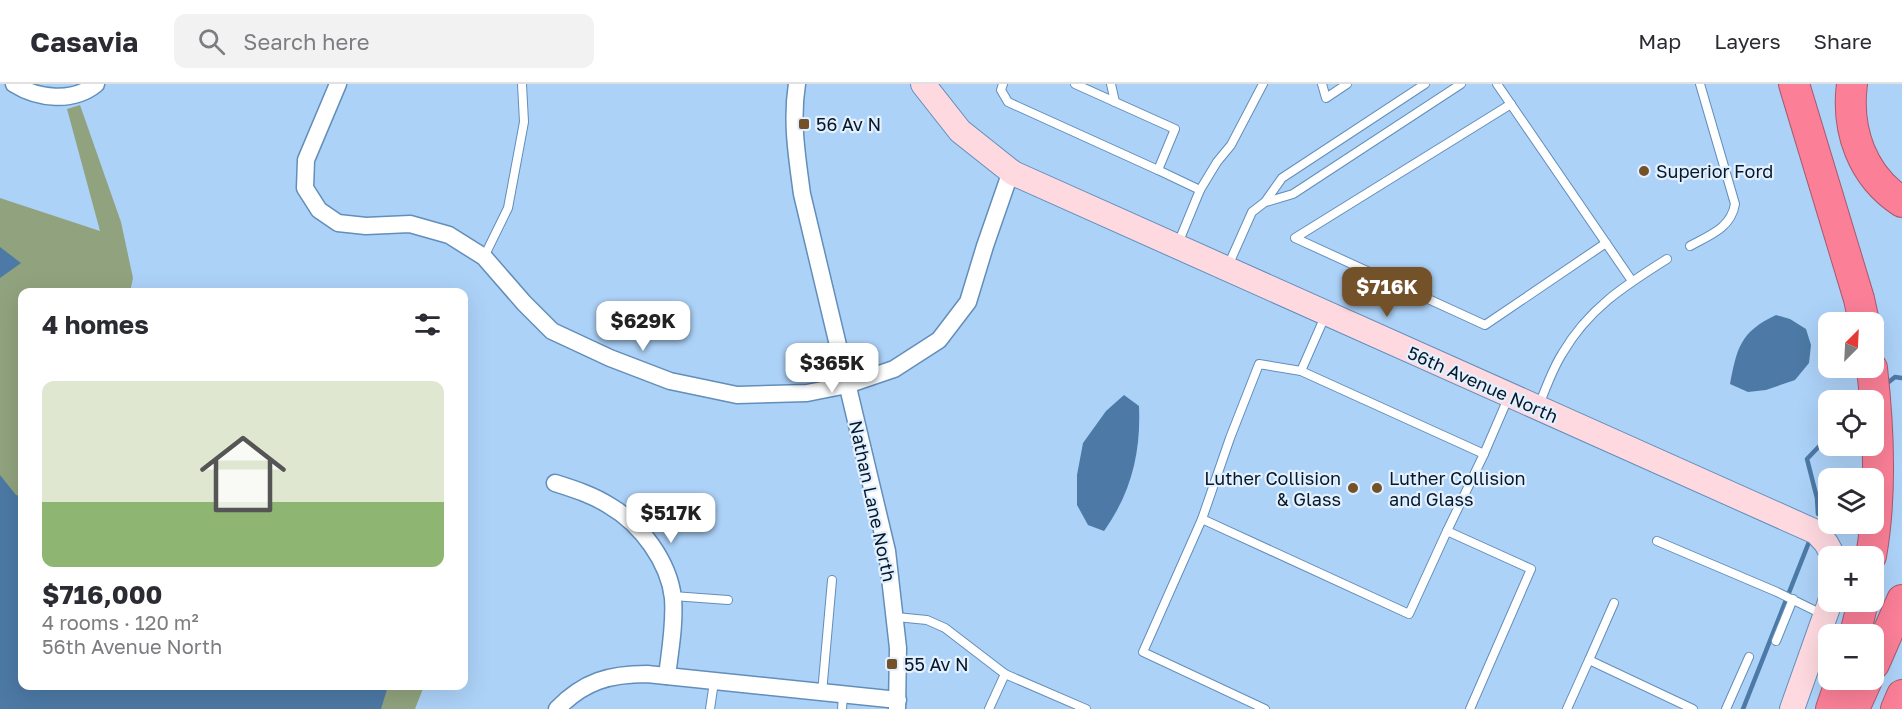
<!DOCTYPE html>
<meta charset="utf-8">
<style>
body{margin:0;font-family:"Golos Text",sans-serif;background:#f2f2f3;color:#2b2b33;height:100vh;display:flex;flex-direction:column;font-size:22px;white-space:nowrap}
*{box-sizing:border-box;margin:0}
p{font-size:20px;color:#7c7c81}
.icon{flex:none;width:33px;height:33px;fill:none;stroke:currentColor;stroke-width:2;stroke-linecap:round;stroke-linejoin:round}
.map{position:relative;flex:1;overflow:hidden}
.drawer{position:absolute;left:18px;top:204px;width:450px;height:402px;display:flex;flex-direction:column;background:#fff;border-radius:12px;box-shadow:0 6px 24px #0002}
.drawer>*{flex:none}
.needle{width:39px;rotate:24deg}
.tools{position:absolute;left:1818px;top:228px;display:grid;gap:12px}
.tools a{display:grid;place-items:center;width:66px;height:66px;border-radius:12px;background:#fff;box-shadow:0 6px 24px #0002;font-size:30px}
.price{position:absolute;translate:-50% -51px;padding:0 14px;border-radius:12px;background:#fff;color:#222;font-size:20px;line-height:39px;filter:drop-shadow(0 2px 3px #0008)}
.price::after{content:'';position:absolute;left:50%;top:36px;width:18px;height:14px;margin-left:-9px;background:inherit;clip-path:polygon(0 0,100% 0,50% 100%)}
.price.selected{background:#735129;color:#fff}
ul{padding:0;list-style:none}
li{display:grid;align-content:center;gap:12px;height:318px;padding:0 24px}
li+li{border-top:2px solid #e1e1e2}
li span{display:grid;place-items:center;height:186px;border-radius:12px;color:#555}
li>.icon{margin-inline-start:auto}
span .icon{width:108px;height:108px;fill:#fffc;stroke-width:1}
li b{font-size:26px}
h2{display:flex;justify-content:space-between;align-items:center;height:72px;padding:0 24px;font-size:26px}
header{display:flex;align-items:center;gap:36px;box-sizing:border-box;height:84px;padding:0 30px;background:#fff;border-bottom:2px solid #e1e1e2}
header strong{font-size:28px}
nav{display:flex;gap:33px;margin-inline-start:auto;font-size:21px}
.search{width:420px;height:54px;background:#f2f2f3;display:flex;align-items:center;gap:15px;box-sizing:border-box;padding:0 21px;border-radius:12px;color:#7c7c81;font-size:22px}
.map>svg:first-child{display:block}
</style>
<header>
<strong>Casavia</strong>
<div class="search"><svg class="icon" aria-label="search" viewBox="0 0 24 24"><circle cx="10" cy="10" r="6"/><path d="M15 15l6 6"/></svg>Search here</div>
<nav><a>Map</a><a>Layers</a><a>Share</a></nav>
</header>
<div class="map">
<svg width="1902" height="625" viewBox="0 0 1902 625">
<rect width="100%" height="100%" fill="#add2f8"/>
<polygon fill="#91a37e" points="80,21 121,138 133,194 130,208 22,208 22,602 424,602 415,625 0,625 0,114 100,147 67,25"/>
<g fill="#4c79a5">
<polygon points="0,163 21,179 0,194"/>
<path d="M 1776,231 L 1790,235 L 1806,245 L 1811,261 L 1809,279 L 1795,296 L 1766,306 L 1748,308 L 1730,300 C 1737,264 1740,248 1776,231 Z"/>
<path d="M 1124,311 L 1139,322 C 1141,369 1131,409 1104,447 L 1088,441 L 1077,421 L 1077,391 L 1083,359 L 1106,327 Z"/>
<polygon points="0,391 16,411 22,413 22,602 388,602 381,625 0,625"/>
</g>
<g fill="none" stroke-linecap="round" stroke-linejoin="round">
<g stroke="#4c79a5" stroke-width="4.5">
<polyline points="1885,301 1895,293 1902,294"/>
<polyline points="1818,430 1817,414 1807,375 1828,353"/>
<polyline points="1743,625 1809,458"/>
</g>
<defs>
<g id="lane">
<polyline points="1003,0 1001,6 1008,18 1158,86"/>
<polyline points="1075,0 1175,45 1158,86 1200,106"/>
<polyline points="1111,0 1115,18"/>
<polyline points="1322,0 1326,14 1347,0"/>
<polyline points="1497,0 1632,197"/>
<polyline points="1511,20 1295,154 1485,241 1606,159"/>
<polyline points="1266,118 1293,110 1461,0"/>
<polyline points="1177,162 1200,106 1217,78 1231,61 1263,0"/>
<path d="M 1690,162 C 1710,151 1731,144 1735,120 L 1700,0"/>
<polyline points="484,173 508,124 524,38 522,0"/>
<polyline points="1228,182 1252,128 1265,118 1282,94 1425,0"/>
<polyline points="1326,230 1301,287 1484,370 1509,312"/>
<path d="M 1539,321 C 1546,304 1552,286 1562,270 C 1588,225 1624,202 1667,175"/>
<polyline points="1202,435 1409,530 1447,447"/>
<polyline points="1657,457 1777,508 1824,531"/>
<polyline points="673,512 728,516"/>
<polyline points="1614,519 1589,576 1693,625"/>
<polyline points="896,533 927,536 945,544 1005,590 1086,625"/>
<polyline points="1776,557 1793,515"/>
<polyline points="822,609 832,496"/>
<polyline points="710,625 714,598"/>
<polyline points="842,625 843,611"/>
<polyline points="989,625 1005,590"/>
<polyline points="1265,625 1143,568 1202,435 1230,354 1259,280 1301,287"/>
<polyline points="1470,625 1531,485 1447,447 1484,370"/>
<polyline points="1567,625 1589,576"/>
<polyline points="1726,625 1749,573"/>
</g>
<g id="street">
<path d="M 14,0 C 38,15 73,19 96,0"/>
<polyline points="338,0 306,76 305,104 319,126 338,139 366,142 410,140 449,151 484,173 524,219 552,247 610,274 670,297 737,311 807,309 847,301 894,285 939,256 968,218 985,162 1011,87"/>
<path d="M 797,0 C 791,37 797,73 802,110 L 887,467 L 898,564 L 897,625"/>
<path d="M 555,399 C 574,405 593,411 610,422 C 641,440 669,478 673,514 C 675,540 670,567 667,592"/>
<path d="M 557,625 C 584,597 610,590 647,590 L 898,616"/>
</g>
<g id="secondary">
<polyline points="923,0 960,47 1013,89 1816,448 1826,459 1833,472"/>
<polyline points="1792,625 1830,518"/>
</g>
<g id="highway">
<polyline points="1794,0 1859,215 1864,238"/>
<path d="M 1852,0 C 1846,46 1862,92 1902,118"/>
<path d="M 1871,472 C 1882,410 1879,346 1872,284"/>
<polyline points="1855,550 1863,518"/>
<polyline points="1874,580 1902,516"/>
<polyline points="1831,625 1841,596"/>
<polyline points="1854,625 1867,596"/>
<polyline points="1896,625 1902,611"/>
</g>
</defs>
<use href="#lane" stroke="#628eba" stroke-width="10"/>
<use href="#street" stroke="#628eba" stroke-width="19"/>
<use href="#secondary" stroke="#628eba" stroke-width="26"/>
<use href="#highway" stroke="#a55b70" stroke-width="32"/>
<use href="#lane" stroke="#fff" stroke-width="8"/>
<use href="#street" stroke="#fff" stroke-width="16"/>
<use href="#secondary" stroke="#fed9e0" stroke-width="24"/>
<use href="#highway" stroke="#fa7f97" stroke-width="30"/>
</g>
<g fill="#735129" stroke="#e2f0ff" stroke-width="2">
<rect x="798" y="34" width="12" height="12" rx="3"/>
<circle cx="1644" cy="87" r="6"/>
<circle cx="1353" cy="404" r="6"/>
<circle cx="1377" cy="404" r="6"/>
<rect x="886" y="574" width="12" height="12" rx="3"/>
</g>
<g text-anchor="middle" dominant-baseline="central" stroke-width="4.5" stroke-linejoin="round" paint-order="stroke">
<g font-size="18" fill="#071829" stroke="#e2f0ff" text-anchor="start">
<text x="816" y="40">56 Av N</text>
<text x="1656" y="87">Superior Ford</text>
<text x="1341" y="394" text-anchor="end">Luther Collision<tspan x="1341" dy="21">&amp; Glass</tspan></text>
<text x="1389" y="394">Luther Collision<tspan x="1389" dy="21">and Glass</tspan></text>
<text x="904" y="580">55 Av N</text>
</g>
<g font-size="18" fill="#071829" stroke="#e2f0ff">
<text transform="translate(1483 300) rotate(24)">56th Avenue North</text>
<text transform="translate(873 417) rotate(78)">Nathan Lane North</text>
</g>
</g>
</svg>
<div class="tools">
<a><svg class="needle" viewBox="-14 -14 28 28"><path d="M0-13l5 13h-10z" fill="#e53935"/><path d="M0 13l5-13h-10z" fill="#7c7c81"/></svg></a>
<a><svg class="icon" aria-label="locate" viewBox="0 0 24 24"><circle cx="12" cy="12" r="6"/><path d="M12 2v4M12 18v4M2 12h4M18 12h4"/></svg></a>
<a><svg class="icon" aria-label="layers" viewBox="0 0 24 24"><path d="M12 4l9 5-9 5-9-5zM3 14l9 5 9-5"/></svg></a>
<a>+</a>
<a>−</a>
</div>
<b class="price selected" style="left:1387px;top:234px">$716K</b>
<b class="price" style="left:643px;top:268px">$629K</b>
<b class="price" style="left:832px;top:310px">$365K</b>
<b class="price" style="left:671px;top:460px">$517K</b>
<section class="drawer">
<h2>4 homes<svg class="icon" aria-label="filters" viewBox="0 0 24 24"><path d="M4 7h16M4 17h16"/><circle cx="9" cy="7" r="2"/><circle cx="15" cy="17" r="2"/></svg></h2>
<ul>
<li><span style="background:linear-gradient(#dfe7d0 65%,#8fb573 0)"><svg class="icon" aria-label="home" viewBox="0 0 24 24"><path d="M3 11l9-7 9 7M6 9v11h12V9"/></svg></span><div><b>$716,000</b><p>4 rooms · 120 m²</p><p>56th Avenue North</p></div></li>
</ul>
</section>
</div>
